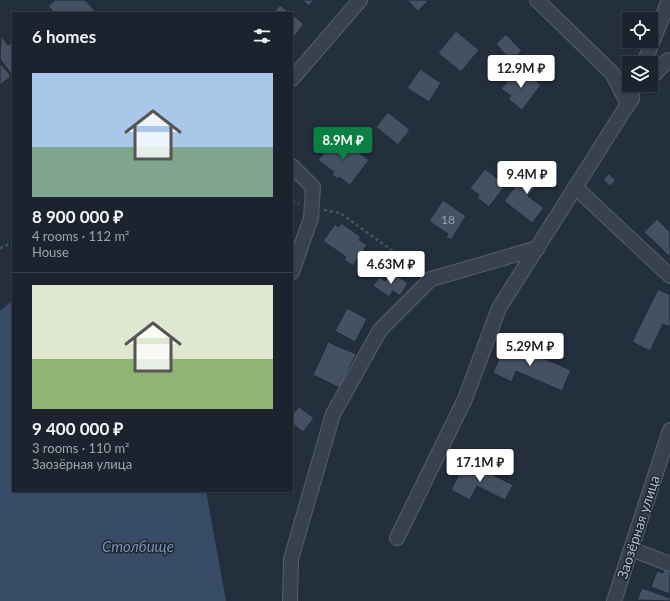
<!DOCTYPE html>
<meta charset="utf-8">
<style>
body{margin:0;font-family:Lato,sans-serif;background:#282f3a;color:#f1f3f6;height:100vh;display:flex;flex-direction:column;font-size:15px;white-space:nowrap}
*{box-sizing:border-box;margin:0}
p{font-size:13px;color:#a0a4aa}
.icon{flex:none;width:22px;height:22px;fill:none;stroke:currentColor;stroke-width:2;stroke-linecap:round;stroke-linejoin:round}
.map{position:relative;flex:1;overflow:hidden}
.drawer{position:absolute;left:12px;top:12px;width:281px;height:480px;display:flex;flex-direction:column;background:#1b232e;border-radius:0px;box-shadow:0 1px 3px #0004,0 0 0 1px #39404a}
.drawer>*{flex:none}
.buttons{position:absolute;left:622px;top:12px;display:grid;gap:8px}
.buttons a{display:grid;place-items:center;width:36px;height:36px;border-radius:0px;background:#1b232e;box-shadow:0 1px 3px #0004,0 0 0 1px #39404a;font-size:20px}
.price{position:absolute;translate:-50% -34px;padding:0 9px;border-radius:4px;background:#fff;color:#222;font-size:13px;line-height:26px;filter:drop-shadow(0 1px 2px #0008)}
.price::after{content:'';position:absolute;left:50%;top:24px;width:12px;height:9px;margin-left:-6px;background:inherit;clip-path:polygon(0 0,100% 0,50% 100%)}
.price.on{background:#0b8043;color:#fff}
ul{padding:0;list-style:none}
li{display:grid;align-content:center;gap:8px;height:212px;padding:0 20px}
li+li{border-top:1px solid #39404a}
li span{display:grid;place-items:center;height:124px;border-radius:0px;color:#555}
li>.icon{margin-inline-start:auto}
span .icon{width:72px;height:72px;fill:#fffc;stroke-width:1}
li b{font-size:17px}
h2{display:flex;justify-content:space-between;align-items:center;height:48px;padding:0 20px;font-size:17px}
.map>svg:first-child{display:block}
</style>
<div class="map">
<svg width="670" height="601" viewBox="0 0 670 601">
<rect width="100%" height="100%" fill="#242f3e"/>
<polygon fill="#394c67" points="13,300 13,491 206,491 226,601 0,601 0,311"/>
<g fill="#455162" stroke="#1f2835">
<polygon points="55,0 85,0 97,13 55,13 48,6"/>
<polygon points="302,0 314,0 309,6"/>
<polygon points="407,0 429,0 418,11"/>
<polygon points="280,5 290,13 273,13"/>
<polygon points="292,14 304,24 294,37 292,35"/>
<polygon points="456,31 479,50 461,72 438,53"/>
<polygon points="506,34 522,51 511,61 496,44"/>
<polygon points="1,36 8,45 13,42 13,72 11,74 0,59"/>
<polygon points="1,64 11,76 0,85 0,65"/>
<polygon points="420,69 441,83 429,102 407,88"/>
<polygon points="515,71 521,75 524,71 541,85 522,110 508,99 511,96 501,89"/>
<polygon points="388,112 410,130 398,145 376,127"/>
<polygon points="337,136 369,160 350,185 339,177 338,179 332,175 334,172 318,160"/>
<polygon points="531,166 549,180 542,189 537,185 528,196 544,208 532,223 504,201"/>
<polygon points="485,169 506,185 489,207 477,198 479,195 470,188"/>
<polygon points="609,174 616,180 610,186 603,180"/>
<polygon points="443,200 466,216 451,240 446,237 448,234 429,221"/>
<polygon points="657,219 670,232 670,257 644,232"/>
<polygon points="341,223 361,237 359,240 367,245 353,266 344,260 346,257 323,241 335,224 339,227"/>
<polygon points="391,272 408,283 400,296 393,291 389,297 373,286 379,277 385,281"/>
<polygon points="658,289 670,295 670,327 663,324 650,351 632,342"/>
<polygon points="347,308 367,319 355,342 335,331"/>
<polygon points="328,342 356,354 340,388 313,375"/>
<polygon points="506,342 571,370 562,391 516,371 512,382 493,373"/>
<polygon points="299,407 314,418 303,432 292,423 292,413 293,414"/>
<polygon points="466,461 513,485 505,500 477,486 470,500 451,490"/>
<polygon points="665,568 670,570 670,594 651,587 657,571 663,573"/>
<polygon points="642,588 670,598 670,601 637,600"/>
</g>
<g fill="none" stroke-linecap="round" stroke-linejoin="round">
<defs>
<g id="minor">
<polyline points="537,0 612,73 628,104 632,99"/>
<polyline points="644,63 669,0"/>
<polyline points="651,78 668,60 670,62"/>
<polyline points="292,79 360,0"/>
<polyline points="292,166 313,187 311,218 292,272"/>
<polyline points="575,187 670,276"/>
<polyline points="397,538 465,399 499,308 628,104 635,85"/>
<polyline points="631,549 670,564"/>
<polyline points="290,601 291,559 333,414 380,330 431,279 538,248"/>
<polyline points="614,601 670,430"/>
</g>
</defs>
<use href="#minor" stroke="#565f6c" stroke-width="16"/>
<g stroke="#44595c" stroke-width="2.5" stroke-dasharray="3 3" stroke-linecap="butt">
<polyline points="292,202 299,204"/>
<polyline points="324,210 340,213 422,272"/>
<polyline points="0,248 13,243"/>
</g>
<use href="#minor" stroke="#38414e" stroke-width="14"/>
</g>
<g text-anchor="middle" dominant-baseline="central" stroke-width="3" stroke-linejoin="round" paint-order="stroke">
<g font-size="12" fill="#98a1af">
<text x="448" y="219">18</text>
</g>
<g font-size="14" fill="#b4bcc9" stroke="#1d2633">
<text transform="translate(638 527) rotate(-72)">Заозёрная улица</text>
</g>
<g font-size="15" font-style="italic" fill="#7c92b1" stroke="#1d2633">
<text x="138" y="546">Столбище</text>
</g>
</g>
</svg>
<div class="buttons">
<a><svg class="icon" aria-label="locate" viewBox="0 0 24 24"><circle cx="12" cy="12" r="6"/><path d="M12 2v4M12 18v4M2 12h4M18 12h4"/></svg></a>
<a><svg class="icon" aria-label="layers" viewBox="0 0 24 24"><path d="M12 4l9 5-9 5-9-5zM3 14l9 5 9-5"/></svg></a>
</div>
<b class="price" style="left:521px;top:89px">12.9M ₽</b>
<b class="price on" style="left:343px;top:161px">8.9M ₽</b>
<b class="price" style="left:527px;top:195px">9.4M ₽</b>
<b class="price" style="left:391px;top:285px">4.63M ₽</b>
<b class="price" style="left:530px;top:367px">5.29M ₽</b>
<b class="price" style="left:480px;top:483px">17.1M ₽</b>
<section class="drawer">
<h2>6 homes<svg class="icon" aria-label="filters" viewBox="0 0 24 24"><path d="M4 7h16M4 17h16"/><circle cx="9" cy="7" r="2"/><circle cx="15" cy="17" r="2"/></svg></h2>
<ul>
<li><span style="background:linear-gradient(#a9c7e8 60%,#7fa58c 0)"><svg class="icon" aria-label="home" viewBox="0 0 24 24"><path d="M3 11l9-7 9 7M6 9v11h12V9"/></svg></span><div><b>8 900 000 ₽</b><p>4 rooms · 112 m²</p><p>House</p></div></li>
<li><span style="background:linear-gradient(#dfe7d0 60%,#8fb573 0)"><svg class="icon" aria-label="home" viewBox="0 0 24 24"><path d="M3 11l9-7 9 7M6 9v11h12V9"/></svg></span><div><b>9 400 000 ₽</b><p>3 rooms · 110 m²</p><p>Заозёрная улица</p></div></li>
</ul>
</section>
</div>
